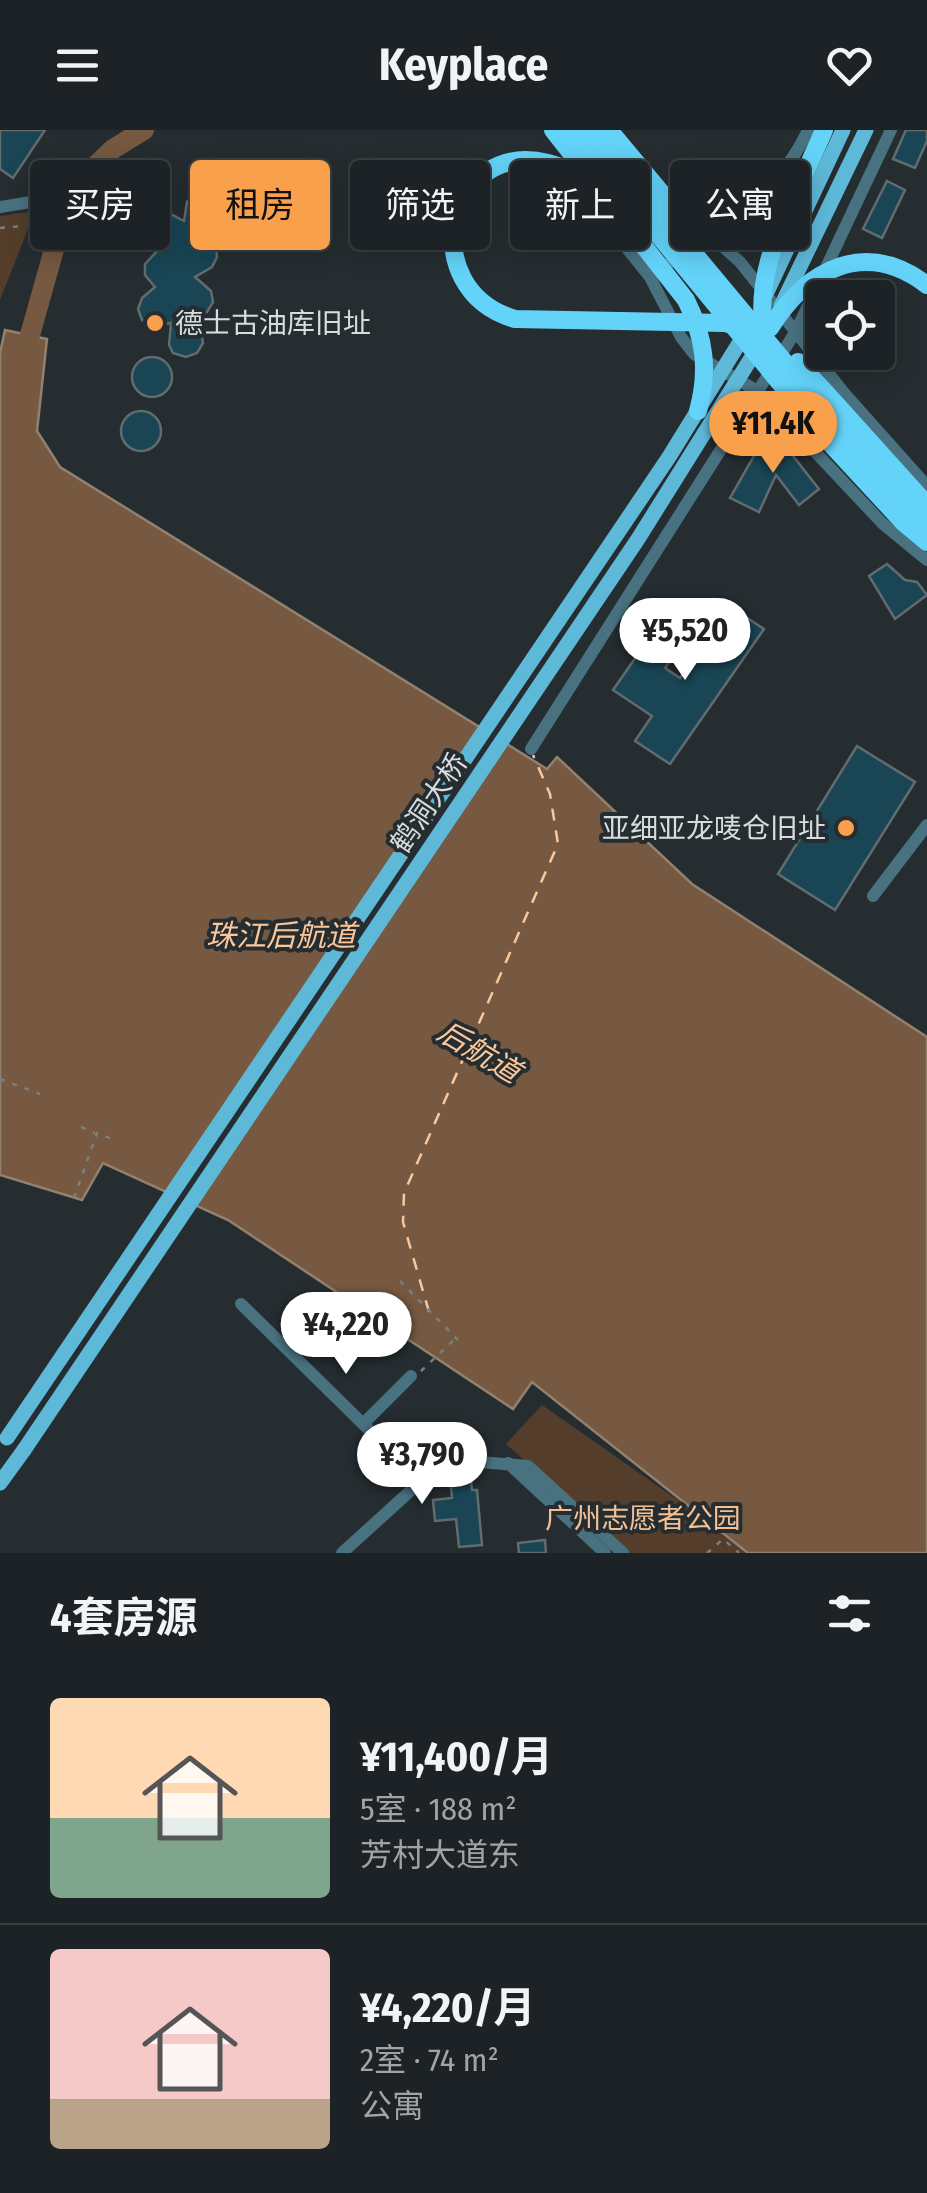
<!DOCTYPE html>
<html lang="zh">
<meta charset="utf-8">
<style>
body{margin:0;font-family:"Fira Sans Condensed","Noto Sans SC",sans-serif;background:#252a2d;color:#f1f3f6;height:100vh;display:flex;flex-direction:column;font-size:38px;white-space:nowrap}
*{box-sizing:border-box;margin:0}
p{font-size:32px;color:#a0a4a7}
.icon{flex:none;width:55px;height:55px;fill:none;stroke:currentColor;stroke-width:2;stroke-linecap:round;stroke-linejoin:round}
.map{position:relative;height:1423px;overflow:hidden}
.sheet{display:flex;flex-direction:column;background:#1c2225;flex:1}
.sheet>*{flex:none}
.banner{position:absolute;left:30px;top:30px;width:868px;height:90px;display:flex;gap:20px}
.fabs{position:absolute;left:805px;top:150px;display:grid;gap:20px}
.fabs a{display:grid;place-items:center;width:90px;height:90px;border-radius:10px;background:#1c2225;box-shadow:0 5px 25px #0003,0 0 0 2px #3a3f42;font-size:50px}
.price{position:absolute;translate:-50% -85px;padding:0 22px;border-radius:35px;background:#fff;color:#222;font-size:32px;line-height:65px;filter:drop-shadow(0 2px 5px #0008)}
.price::after{content:'';position:absolute;left:50%;top:60px;width:30px;height:22px;margin-left:-15px;background:inherit;clip-path:polygon(0 0,100% 0,50% 100%)}
.price.current{background:#f9a04c;color:#111}
ul{padding:0;list-style:none}
li{display:flex;align-items:center;gap:30px;height:250px;padding:0 50px}
li+li{border-top:2px solid #3a3f42}
li span{display:grid;place-items:center;flex:none;width:280px;height:200px;border-radius:10px;color:#555}
li>.icon{margin-inline-start:auto}
span .icon{width:120px;height:120px;fill:#fffc;stroke-width:1}
li b{font-size:42px}
h2{display:flex;justify-content:space-between;align-items:center;height:120px;padding:0 50px;font-size:42px}
.tag{padding:0 35px;border-radius:10px;background:#1c2225;box-shadow:0 5px 25px #0003,0 0 0 2px #3a3f42;font-size:35px;line-height:90px}
.tag.current{background:#f9a04c;color:#111}
header{display:flex;justify-content:space-between;align-items:center;height:130px;padding:0 50px;background:#1c2225;font-size:45px;font-weight:700}
.map>svg:first-child{display:block}
</style>
<header><svg class="icon" aria-label="menu" viewBox="0 0 24 24"><path d="M4 6h16M4 12h16M4 18h16"/></svg>Keyplace<svg class="icon" aria-label="heart" viewBox="0 0 24 24"><path d="M12 20l-8-8c-3-5 5-10 8-4 3-6 11-1 8 4z"/></svg></header>
<div class="map">
<svg width="927" height="1423" viewBox="0 0 927 1423">
<rect width="100%" height="100%" fill="#252d31"/>
<g fill="#543e2b">
<polygon points="35,81 0,170 0,86"/>
<polygon points="542,1275 725,1403 748,1423 628,1423 506,1314"/>
</g>
<polygon fill="#765940" stroke="#938170" stroke-width="2.5" points="5,200 47,209 37,301 60,337 547,639 557,627 692,754 927,907 927,1423 748,1423 532,1252 513,1279 228,1090 103,1033 82,1070 0,1045 0,223"/>
<polygon fill="#252d31" points="482,593 509,610 191,1079 163,1066"/>
<g fill="none" stroke-linecap="round" stroke-linejoin="round">
<polyline stroke="#765940" stroke-width="20" points="30,205 71,59 113,19 144,0"/>
<polyline stroke="#fbc69a" stroke-width="2.5" stroke-dasharray="12 10" stroke-linecap="butt" points="429,1182 403,1092 404,1063 558,714 550,664 533,625"/>
</g>
<g fill="#194554" stroke="#626c6f" stroke-width="2.5">
<polygon points="0,0 45,0 13,48 0,39"/>
<polygon points="906,0 927,0 927,11 915,38 893,29"/>
<polygon points="887,51 905,60 882,108 863,99"/>
<polygon points="199,61 215,65 220,75 215,91 198,102 216,116 217,127 212,137 195,147 211,161 213,172 207,182 190,188 201,201 203,213 197,223 186,227 173,223 169,215 171,193 151,196 142,190 138,179 142,168 155,157 145,145 145,134 160,118 147,104 147,92 154,83 165,81 184,91 187,72"/>
<circle cx="152" cy="247" r="20"/>
<circle cx="141" cy="301" r="20"/>
<polygon points="763,310 782,312 819,359 799,375 776,345 759,382 730,368"/>
<polygon points="887,434 905,450 917,452 927,465 895,489 869,446"/>
<polygon points="729,476 764,499 670,634 635,611 652,586 613,560 650,507 675,524 665,538 680,548"/>
<polygon points="857,616 915,652 835,780 778,744"/>
<polygon points="470,1344 472,1360 477,1360 482,1415 459,1417 456,1389 435,1391 433,1370 452,1368 450,1347"/>
<polygon points="545,1410 546,1423 519,1423 518,1413"/>
</g>
<g fill="none" stroke-linecap="round" stroke-linejoin="round">
<g stroke="#798083" stroke-width="2.5" stroke-dasharray="5 8" stroke-linecap="butt">
<polyline points="0,98 23,96"/>
<polyline points="0,949 40,964"/>
<polyline points="81,997 95,1003"/>
<polyline points="74,1068 97,1003 114,1010"/>
<polyline points="400,1151 462,1214"/>
<polyline points="421,1241 455,1209"/>
<polyline points="707,1423 723,1409 739,1423"/>
</g>
<g stroke="#497281" stroke-width="12">
<polyline points="572,43 592,75 650,147 681,207 694,224 759,262 882,393 927,430"/>
<polyline points="0,77 49,69"/>
<polyline points="702,98 740,132 845,264 927,356"/>
<path d="M 655,143 C 712,102 778,67 808,0"/>
<polyline points="531,619 796,201 891,0"/>
<polyline points="873,766 927,695"/>
<polyline points="241,1174 420,1350"/>
<polyline points="363,1294 411,1246"/>
<polyline points="508,1333 605,1423"/>
<polyline points="342,1423 429,1344 453,1335 480,1332 528,1336 623,1423"/>
</g>
<polyline stroke="#5eb8d7" stroke-width="15" points="0,1353 24,1320"/>
<g stroke="#64d3f9" stroke-width="18">
<polyline points="609,0 669,72"/>
<polyline points="801,52 824,0"/>
<polyline points="845,284 927,375"/>
<polyline points="903,392 927,412"/>
</g>
<g stroke="#5eb8d7" stroke-width="15">
<polyline points="766,164 843,0"/>
<polyline points="781,176 866,0"/>
<polyline points="7,1308 669,327 746,202"/>
<polyline points="24,1320 638,409 760,214"/>
</g>
<g stroke="#64d3f9" stroke-width="18">
<path d="M 553,0 L 686,170 C 705,208 709,241 698,281"/>
<polyline points="572,0 827,310 903,392"/>
<polyline points="591,0 877,343 927,393"/>
<path d="M 603,62 C 585,50 569,38 548,33 C 447,8 413,159 515,189 L 725,193 L 751,201 L 779,227"/>
<path d="M 669,72 C 704,109 752,109 788,74"/>
<path d="M 770,198 C 807,139 865,108 927,155"/>
<path d="M 765,209 C 754,150 777,104 801,52"/>
<polyline points="798,232 845,284"/>
</g>
</g>
<g fill="#f9a04c" stroke="#252d31" stroke-width="4">
<circle cx="155" cy="193" r="10"/>
<circle cx="846" cy="698" r="10"/>
</g>
<g text-anchor="middle" dominant-baseline="central" stroke-width="8" stroke-linejoin="round" paint-order="stroke">
<g font-size="28" fill="#d7dddf" stroke="#252d31" text-anchor="start">
<text x="175" y="193">德士古油库旧址</text>
<text x="826" y="698" text-anchor="end">亚细亚龙唛仓旧址</text>
</g>
<g font-size="28" fill="#d7dddf" stroke="#252d31">
<text transform="translate(429 673) rotate(-56)">鹤洞大桥</text>
</g>
<g font-size="28" fill="#f4bf93" stroke="#252d31">
<text x="643" y="1388">广州志愿者公园</text>
</g>
<g font-size="30" font-style="italic" fill="#fbc69a" stroke="#252d31">
<text x="281" y="806">珠江后航道</text>
<text transform="translate(479 922) rotate(31)">后航道</text>
</g>
</g>
</svg>
<div class="fabs">
<a><svg class="icon" aria-label="locate" viewBox="0 0 24 24"><circle cx="12" cy="12" r="6"/><path d="M12 2v4M12 18v4M2 12h4M18 12h4"/></svg></a>
</div>
<b class="price current" style="left:773px;top:346px">¥11.4K</b>
<b class="price" style="left:685px;top:553px">¥5,520</b>
<b class="price" style="left:346px;top:1247px">¥4,220</b>
<b class="price" style="left:422px;top:1377px">¥3,790</b>
<div class="banner">
<a class="tag">买房</a>
<a class="tag current">租房</a>
<a class="tag">筛选</a>
<a class="tag">新上</a>
<a class="tag">公寓</a>
</div>
</div>
<section class="sheet">
<h2>4套房源<svg class="icon" aria-label="filters" viewBox="0 0 24 24"><path d="M4 7h16M4 17h16"/><circle cx="9" cy="7" r="2"/><circle cx="15" cy="17" r="2"/></svg></h2>
<ul>
<li><span style="background:linear-gradient(#ffd9b3 60%,#7fa58c 0)"><svg class="icon" aria-label="home" viewBox="0 0 24 24"><path d="M3 11l9-7 9 7M6 9v11h12V9"/></svg></span><div><b>¥11,400/月</b><p>5室 · 188 m²</p><p>芳村大道东</p></div></li>
<li><span style="background:linear-gradient(#f6c9c9 75%,#b9a48a 0)"><svg class="icon" aria-label="home" viewBox="0 0 24 24"><path d="M3 11l9-7 9 7M6 9v11h12V9"/></svg></span><div><b>¥4,220/月</b><p>2室 · 74 m²</p><p>公寓</p></div></li>
</ul>
</section>
